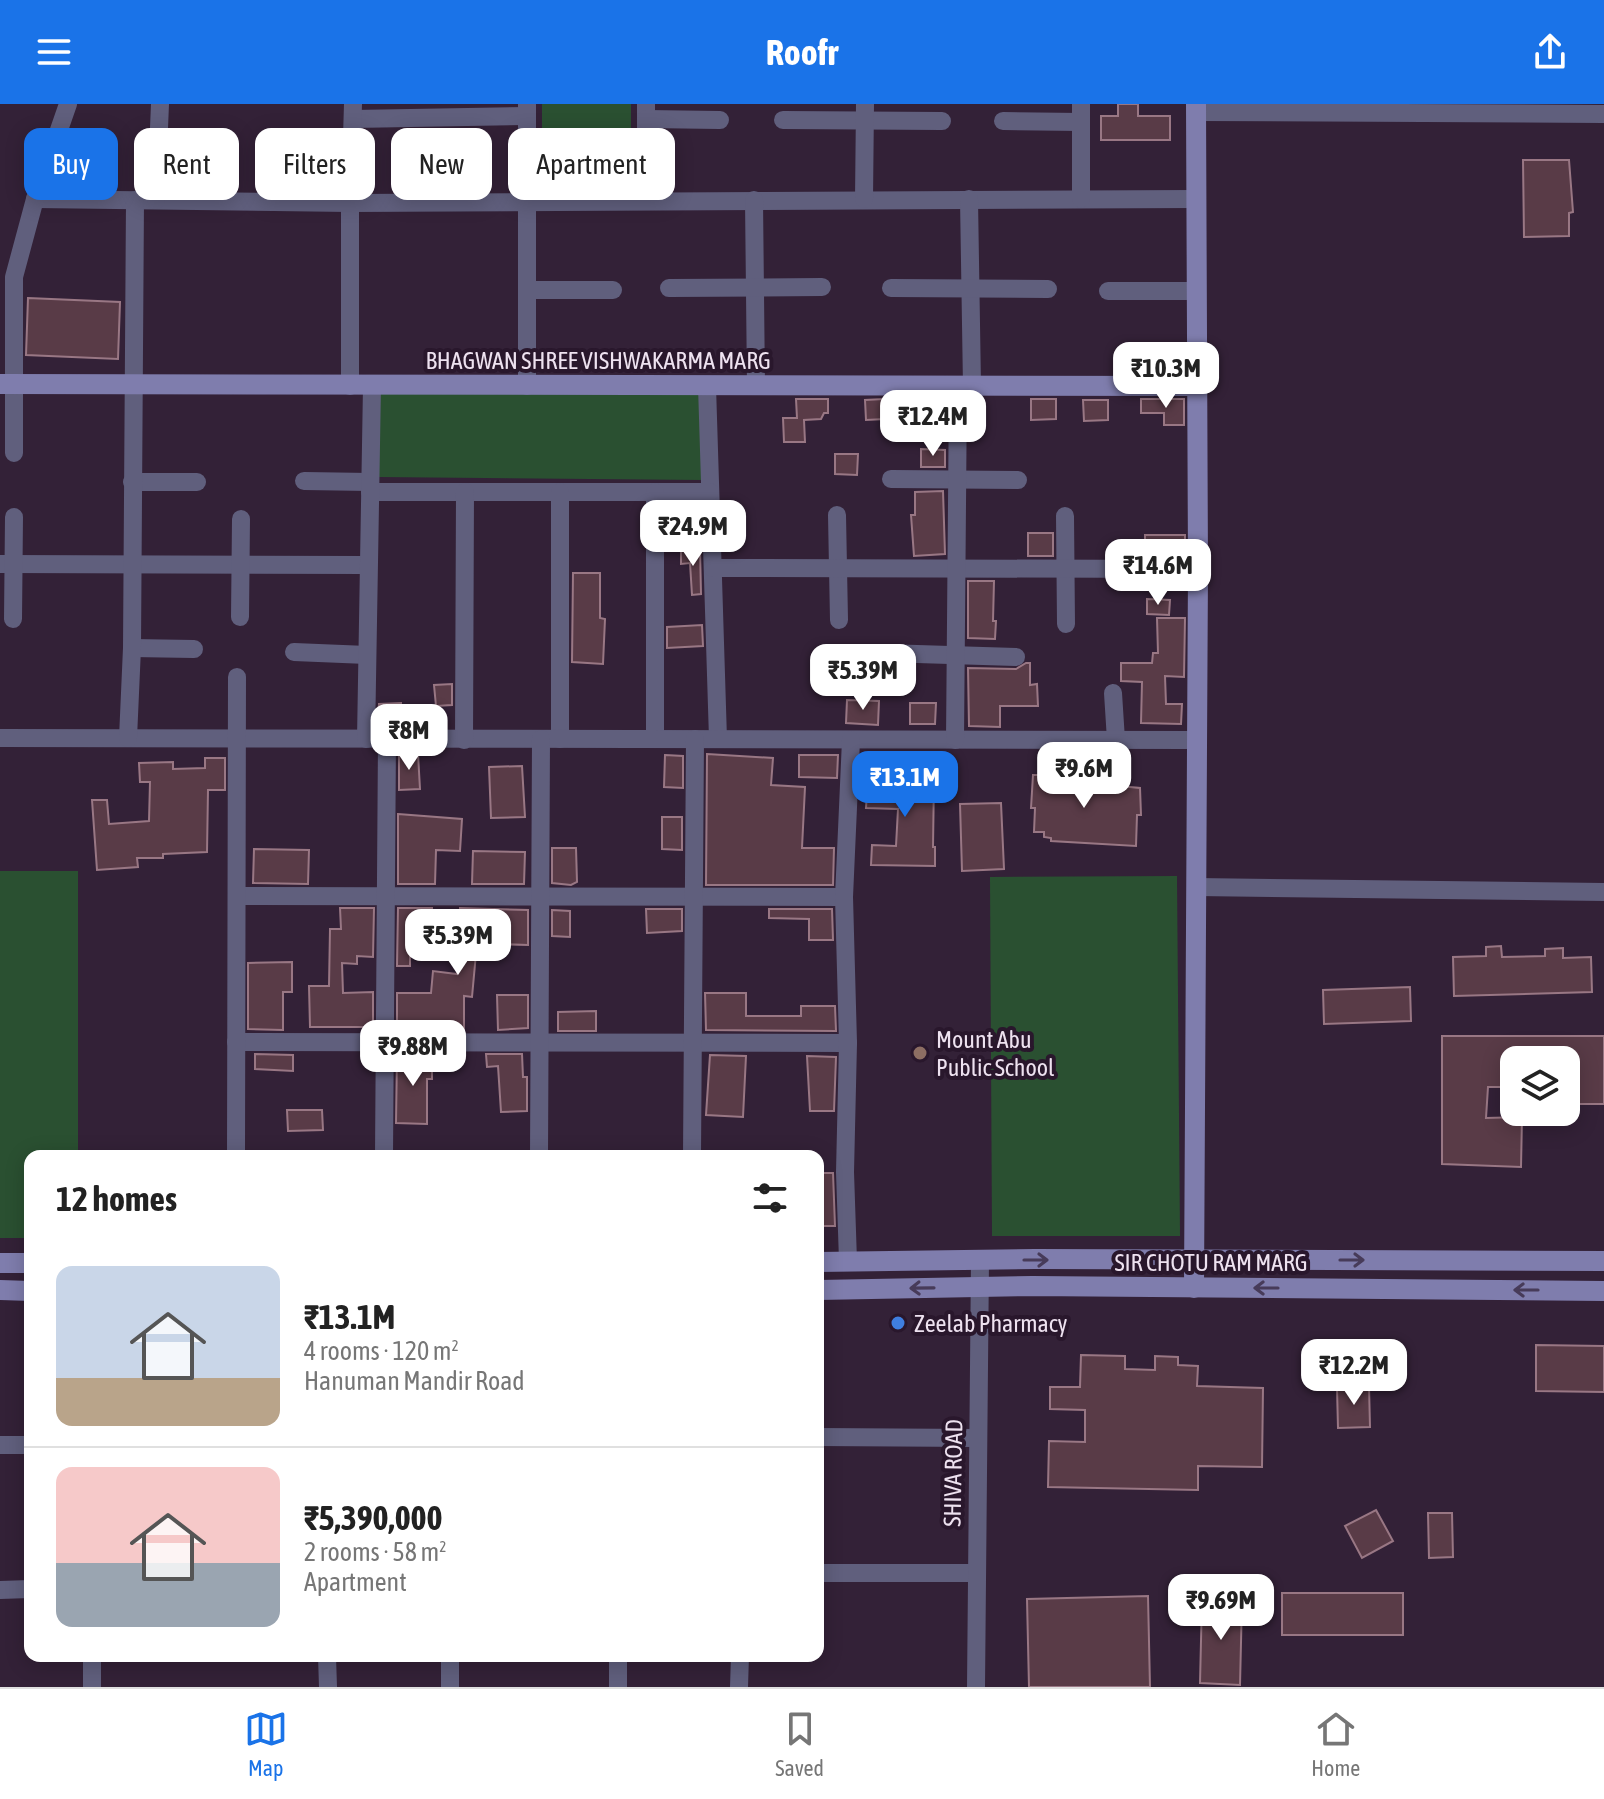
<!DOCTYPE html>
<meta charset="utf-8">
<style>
body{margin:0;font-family:"Asap Condensed",sans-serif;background:#f2f2f2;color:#222;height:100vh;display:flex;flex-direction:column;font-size:30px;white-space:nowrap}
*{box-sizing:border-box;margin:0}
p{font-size:26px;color:#767676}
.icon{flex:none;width:44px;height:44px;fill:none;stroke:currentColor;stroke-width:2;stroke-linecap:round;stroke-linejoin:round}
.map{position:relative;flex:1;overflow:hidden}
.details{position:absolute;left:24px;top:1046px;width:800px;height:512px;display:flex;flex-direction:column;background:#fff;border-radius:16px;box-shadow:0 4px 20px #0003}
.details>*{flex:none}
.top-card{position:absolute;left:24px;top:24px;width:800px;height:72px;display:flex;gap:16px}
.buttons{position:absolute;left:1500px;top:942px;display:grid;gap:16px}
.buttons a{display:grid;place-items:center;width:80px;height:80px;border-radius:16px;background:#fff;box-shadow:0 4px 20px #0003;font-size:40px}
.price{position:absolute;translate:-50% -68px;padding:0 18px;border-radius:16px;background:#fff;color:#222;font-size:26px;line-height:52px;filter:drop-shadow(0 2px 4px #0008)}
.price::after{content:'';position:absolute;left:50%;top:48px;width:24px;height:18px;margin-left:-12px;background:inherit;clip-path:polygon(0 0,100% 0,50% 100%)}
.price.on{background:#1a73e8;color:#fff}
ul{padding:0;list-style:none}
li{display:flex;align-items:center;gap:24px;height:200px;padding:0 32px}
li+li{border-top:2px solid #e0e0e0}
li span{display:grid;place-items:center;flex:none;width:224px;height:160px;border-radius:16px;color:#555}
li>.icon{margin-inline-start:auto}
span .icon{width:96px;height:96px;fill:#fffc;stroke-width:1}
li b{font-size:34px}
h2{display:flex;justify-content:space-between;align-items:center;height:96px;padding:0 32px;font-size:34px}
.chip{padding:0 28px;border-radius:16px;background:#fff;box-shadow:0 4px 20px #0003;font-size:28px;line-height:72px}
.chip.on{background:#1a73e8;color:#fff}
header{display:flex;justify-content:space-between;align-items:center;height:104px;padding:0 32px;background:#1a73e8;color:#fff;font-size:36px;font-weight:700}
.dock{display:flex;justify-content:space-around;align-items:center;height:112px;border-top:2px solid #e0e0e0;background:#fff;font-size:22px;color:#767676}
.dock a{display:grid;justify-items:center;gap:4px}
.dock .on{color:#1a73e8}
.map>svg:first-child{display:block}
</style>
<header><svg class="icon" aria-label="menu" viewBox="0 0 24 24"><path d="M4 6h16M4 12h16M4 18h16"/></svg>Roofr<svg class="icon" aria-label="share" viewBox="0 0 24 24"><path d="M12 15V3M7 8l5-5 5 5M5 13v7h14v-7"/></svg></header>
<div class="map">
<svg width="1604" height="1583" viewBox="0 0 1604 1583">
<rect width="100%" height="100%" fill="#332137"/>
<g fill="#2a5031">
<rect x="542" y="0" width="89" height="88"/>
<polygon points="378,284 701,287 701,376 378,373"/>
<polygon points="0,767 78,767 78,1052 30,1052 30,1134 0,1134"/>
<polygon points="1177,772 1180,1132 992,1132 990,773"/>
</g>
<g fill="#593b47" stroke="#997784" stroke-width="2">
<polygon points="1118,0 1138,0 1138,12 1170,12 1170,36 1101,36 1101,12 1118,12"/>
<polygon points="1523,56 1569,56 1573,108 1569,109 1569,132 1524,133"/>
<polygon points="28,194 120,198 118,255 26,251"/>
<polygon points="796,295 828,295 828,309 824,309 821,315 804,316 805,338 784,338 783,314 797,314"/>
<polygon points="884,295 885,315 866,316 865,296"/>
<polygon points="908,295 946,297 946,317 907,314"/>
<polygon points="1031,295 1056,295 1056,315 1031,316"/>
<polygon points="1141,295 1184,295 1184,321 1164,321 1164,309 1141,309"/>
<polygon points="1083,296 1108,296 1108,316 1084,317"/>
<polygon points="921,345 945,346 945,363 921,363"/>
<polygon points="835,350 858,350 857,371 835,370"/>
<polygon points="943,387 945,450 914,452 911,411 915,411 915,388"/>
<rect x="1028" y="429" width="25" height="23"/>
<rect x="1145" y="431" width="40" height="22"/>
<polygon points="700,445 701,490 692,491 690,459 681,460 681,446"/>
<polygon points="573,469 600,469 600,514 605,515 603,560 572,558"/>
<polygon points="968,477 994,477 993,517 996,517 995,535 968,534"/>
<polygon points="1147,495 1170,496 1169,511 1147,510"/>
<polygon points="1157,514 1185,514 1184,573 1165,572 1166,600 1182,600 1181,620 1141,619 1142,578 1121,577 1121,559 1152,559 1153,549 1158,549"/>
<polygon points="702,521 703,542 667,544 667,523"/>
<polygon points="1026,559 1030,559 1030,581 1037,580 1038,602 1000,602 1000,623 969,622 968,564 1016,565"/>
<polygon points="452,580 452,601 436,602 434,581"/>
<polygon points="847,596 879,597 878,621 846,619"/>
<polygon points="401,599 401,621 378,622 379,600"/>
<polygon points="910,599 936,599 935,620 910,620"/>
<polygon points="418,650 420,685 399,686 399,651"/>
<polygon points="707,650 773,654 771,681 805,683 802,744 834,744 833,781 706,781"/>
<polygon points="665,651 683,652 683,684 664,683"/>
<polygon points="799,651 838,651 837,674 799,673"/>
<polygon points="205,654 225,654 225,686 208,686 207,748 163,750 163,754 137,754 138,763 97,766 92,696 107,696 109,720 149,717 150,678 140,678 139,659 173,658 173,665 205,664"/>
<polygon points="522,662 525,713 491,714 489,663"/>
<polygon points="1045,663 1068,664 1067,677 1140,684 1141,711 1137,711 1136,742 1051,737 1051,734 1044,733 1044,728 1034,728 1035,704 1031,704 1033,671 1045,671"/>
<polygon points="868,672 934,674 933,743 935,743 935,762 871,761 872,741 896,742 898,705 866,704"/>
<polygon points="1001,699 1004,765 962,767 960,700"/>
<polygon points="398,710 462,715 460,747 436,746 435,780 398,780"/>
<polygon points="662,713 682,713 682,746 662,745"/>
<polygon points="552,744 576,744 577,778 571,781 552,779"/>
<polygon points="254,745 309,746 308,780 253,779"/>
<polygon points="473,747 525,748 524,780 472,780"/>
<polygon points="340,804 374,804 373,853 357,852 357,860 342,859 343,889 373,888 373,923 310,923 309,882 329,882 330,825 341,825"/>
<polygon points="398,804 432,804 432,816 410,816 410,862 397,862"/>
<polygon points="460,804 528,806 528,841 496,840 496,806 480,806 472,893 464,892 464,926 397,926 397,889 431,889 433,867 457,870 458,844 467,844 467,817 460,817"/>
<polygon points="646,805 682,805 682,827 647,829"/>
<polygon points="769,805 832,805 833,836 809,836 809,815 769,814"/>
<polygon points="552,806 570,807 570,833 552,832"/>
<polygon points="1501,842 1502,853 1545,852 1545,845 1563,844 1563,854 1591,853 1592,888 1454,892 1453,853 1486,852 1486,843"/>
<polygon points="292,858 292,888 283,888 283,926 248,925 248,859"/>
<polygon points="1410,883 1411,917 1324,920 1323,886"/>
<polygon points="705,889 746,889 746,912 801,912 801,902 835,902 836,927 706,926"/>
<polygon points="497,891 528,891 528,924 498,926"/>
<polygon points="596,907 596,927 558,927 558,908"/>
<polygon points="1442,932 1604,932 1604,1000 1566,1000 1566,956 1514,956 1514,983 1488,983 1486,1014 1522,1013 1521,1063 1442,1060"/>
<polygon points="255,950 293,951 293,967 255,965"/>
<polygon points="397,950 432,950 432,975 427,975 427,1020 396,1019"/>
<polygon points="486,950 522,950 523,973 527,973 527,1007 501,1008 498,962 487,963"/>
<polygon points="710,951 746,952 743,1013 706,1011"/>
<polygon points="807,952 836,953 834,1007 810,1007"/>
<polygon points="287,1006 322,1006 323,1026 288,1027"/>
<polygon points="818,1069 833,1069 835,1122 818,1122"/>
<polygon points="1536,1241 1604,1242 1604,1288 1536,1287"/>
<polygon points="1081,1251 1125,1252 1125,1265 1155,1266 1155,1252 1178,1253 1178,1261 1198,1262 1197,1282 1263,1284 1262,1363 1198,1362 1198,1386 1048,1383 1049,1337 1085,1338 1085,1306 1050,1305 1050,1283 1080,1283"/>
<polygon points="1369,1282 1370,1323 1338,1324 1337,1284"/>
<polygon points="1376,1406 1393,1437 1362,1454 1345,1422"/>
<polygon points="1428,1409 1452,1409 1453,1453 1429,1454"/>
<rect x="1282" y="1489" width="121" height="42"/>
<polygon points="1148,1492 1150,1583 1029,1583 1027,1495"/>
<polygon points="1202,1495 1242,1496 1240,1581 1200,1579"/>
</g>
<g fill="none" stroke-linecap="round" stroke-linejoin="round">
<g stroke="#605f7d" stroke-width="18">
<polyline points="646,0 646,96"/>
<polyline points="1196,8 1604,10"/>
<polyline points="353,15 527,12"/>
<polyline points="646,15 720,16"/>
<polyline points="783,16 942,17"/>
<polyline points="1003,17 1081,18"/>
<polyline points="35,95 350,99 1196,95"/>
<polyline points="864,95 865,0"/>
<polyline points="969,95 972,282"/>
<polyline points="1081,95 1081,0"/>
<polyline points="156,96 160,0"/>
<polyline points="754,96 756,282"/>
<polyline points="669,184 822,183"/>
<polyline points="891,184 1048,185"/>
<polyline points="527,186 613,186"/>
<polyline points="1108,187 1196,187"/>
<polyline points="350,282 350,99 353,0"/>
<polyline points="527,282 527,0"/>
<polyline points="707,282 718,635"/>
<polyline points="14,349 14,173 35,95 68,0"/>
<polyline points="891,375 1018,376"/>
<polyline points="304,377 370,378"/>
<polyline points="132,378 197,378"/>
<polyline points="370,388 710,388"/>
<polyline points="560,388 560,635"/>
<polyline points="655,388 655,635"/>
<polyline points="837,411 839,516"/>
<polyline points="1065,412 1066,520"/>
<polyline points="0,460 368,461"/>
<polyline points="713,464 1198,465"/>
<polyline points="240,513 241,415"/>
<polyline points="13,515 14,413"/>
<polyline points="132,544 194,545"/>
<polyline points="294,548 367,551"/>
<polyline points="884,549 1016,553"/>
<polyline points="1113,589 1116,636"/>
<polyline points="0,634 1197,636"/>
<polyline points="128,634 132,544 135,96"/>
<polyline points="366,635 372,282"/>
<polyline points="464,636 465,388"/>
<polyline points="955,636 958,282"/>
<polyline points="1196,783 1604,788"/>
<polyline points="237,792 844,793"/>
<polyline points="236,938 848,939"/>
<polyline points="236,1052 237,573"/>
<polyline points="384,1052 387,635"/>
<polyline points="539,1052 541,635"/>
<polyline points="692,1052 695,635"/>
<polyline points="848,1157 845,1068 848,939 844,793 851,636"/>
<polyline points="818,1333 977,1334"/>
<polyline points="0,1341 30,1341"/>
<polyline points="818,1469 975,1469"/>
<polyline points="0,1486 30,1485"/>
<polyline points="327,1552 328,1583"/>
<polyline points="92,1583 92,1552"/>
<polyline points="450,1583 450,1552"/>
<polyline points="618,1583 618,1552"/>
<polyline points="739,1583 740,1552"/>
<polyline points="976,1583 980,1156"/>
</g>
<g stroke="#7f7dad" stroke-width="20">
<polyline points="0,280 1195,282"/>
<polyline points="818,1158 1035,1155 1604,1157"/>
<polyline points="0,1159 30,1159"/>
<polyline points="1194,1184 1198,465 1196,0"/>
<polyline points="0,1186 30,1187"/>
<polyline points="818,1186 1032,1182 1604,1187"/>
</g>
</g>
<defs><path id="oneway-shaft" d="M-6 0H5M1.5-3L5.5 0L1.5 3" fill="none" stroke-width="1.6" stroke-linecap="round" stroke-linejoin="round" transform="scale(2)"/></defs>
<g stroke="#473b59">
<use href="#oneway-shaft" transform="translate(1036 1156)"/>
<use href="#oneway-shaft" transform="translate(1352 1156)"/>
<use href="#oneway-shaft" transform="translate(922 1184) rotate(179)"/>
<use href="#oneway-shaft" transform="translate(1266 1184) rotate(-180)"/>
<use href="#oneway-shaft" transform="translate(1526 1186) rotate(-180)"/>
</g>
<circle fill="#8d6e63" stroke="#29172c" stroke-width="3" cx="920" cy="949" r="8"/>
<circle fill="#3f7fe0" stroke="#29172c" stroke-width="3" cx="898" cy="1219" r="8"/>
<g text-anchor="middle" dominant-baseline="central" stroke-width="8" stroke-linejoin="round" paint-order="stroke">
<g font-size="24" fill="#eee2f0" stroke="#29172c">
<text x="598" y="256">BHAGWAN SHREE VISHWAKARMA MARG</text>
<text x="1211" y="1158">SIR CHOTU RAM MARG</text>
<text transform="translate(953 1369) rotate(-89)">SHIVA ROAD</text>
</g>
<g font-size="24" fill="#eee2f0" stroke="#29172c" text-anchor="start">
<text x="936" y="935">Mount Abu<tspan x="936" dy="28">Public School</tspan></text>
<text x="914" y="1219">Zeelab Pharmacy</text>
</g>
</g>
</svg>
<div class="buttons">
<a><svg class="icon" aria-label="layers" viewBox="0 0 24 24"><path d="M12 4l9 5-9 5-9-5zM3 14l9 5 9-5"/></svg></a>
</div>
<b class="price" style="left:1166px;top:306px">₹10.3M</b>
<b class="price" style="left:933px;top:354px">₹12.4M</b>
<b class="price" style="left:693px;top:464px">₹24.9M</b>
<b class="price" style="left:1158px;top:503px">₹14.6M</b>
<b class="price" style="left:863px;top:608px">₹5.39M</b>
<b class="price" style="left:409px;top:668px">₹8M</b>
<b class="price" style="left:1084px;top:706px">₹9.6M</b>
<b class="price on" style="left:905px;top:715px">₹13.1M</b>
<b class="price" style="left:458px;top:873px">₹5.39M</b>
<b class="price" style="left:413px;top:984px">₹9.88M</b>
<b class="price" style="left:1354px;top:1303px">₹12.2M</b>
<b class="price" style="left:1221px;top:1538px">₹9.69M</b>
<div class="top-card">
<a class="chip on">Buy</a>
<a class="chip">Rent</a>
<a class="chip">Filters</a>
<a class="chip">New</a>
<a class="chip">Apartment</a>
</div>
<section class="details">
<h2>12 homes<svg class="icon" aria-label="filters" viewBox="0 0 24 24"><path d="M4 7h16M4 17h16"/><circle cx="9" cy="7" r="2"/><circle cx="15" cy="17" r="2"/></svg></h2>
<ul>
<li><span style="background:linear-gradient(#c9d6e8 70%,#b9a48a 0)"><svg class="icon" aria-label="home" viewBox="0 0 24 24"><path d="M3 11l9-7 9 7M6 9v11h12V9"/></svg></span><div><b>₹13.1M</b><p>4 rooms · 120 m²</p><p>Hanuman Mandir Road</p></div></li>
<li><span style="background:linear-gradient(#f6c9c9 60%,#9aa5b1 0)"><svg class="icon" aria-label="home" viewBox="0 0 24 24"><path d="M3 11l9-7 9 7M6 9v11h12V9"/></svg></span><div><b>₹5,390,000</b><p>2 rooms · 58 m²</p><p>Apartment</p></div></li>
</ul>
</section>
</div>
<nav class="dock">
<a class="on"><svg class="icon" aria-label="map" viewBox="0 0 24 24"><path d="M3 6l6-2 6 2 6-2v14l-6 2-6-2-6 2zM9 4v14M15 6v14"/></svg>Map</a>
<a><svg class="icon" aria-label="saved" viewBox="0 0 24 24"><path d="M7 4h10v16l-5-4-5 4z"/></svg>Saved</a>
<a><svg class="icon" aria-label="home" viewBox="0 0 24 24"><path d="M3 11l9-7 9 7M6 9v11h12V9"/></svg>Home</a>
</nav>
